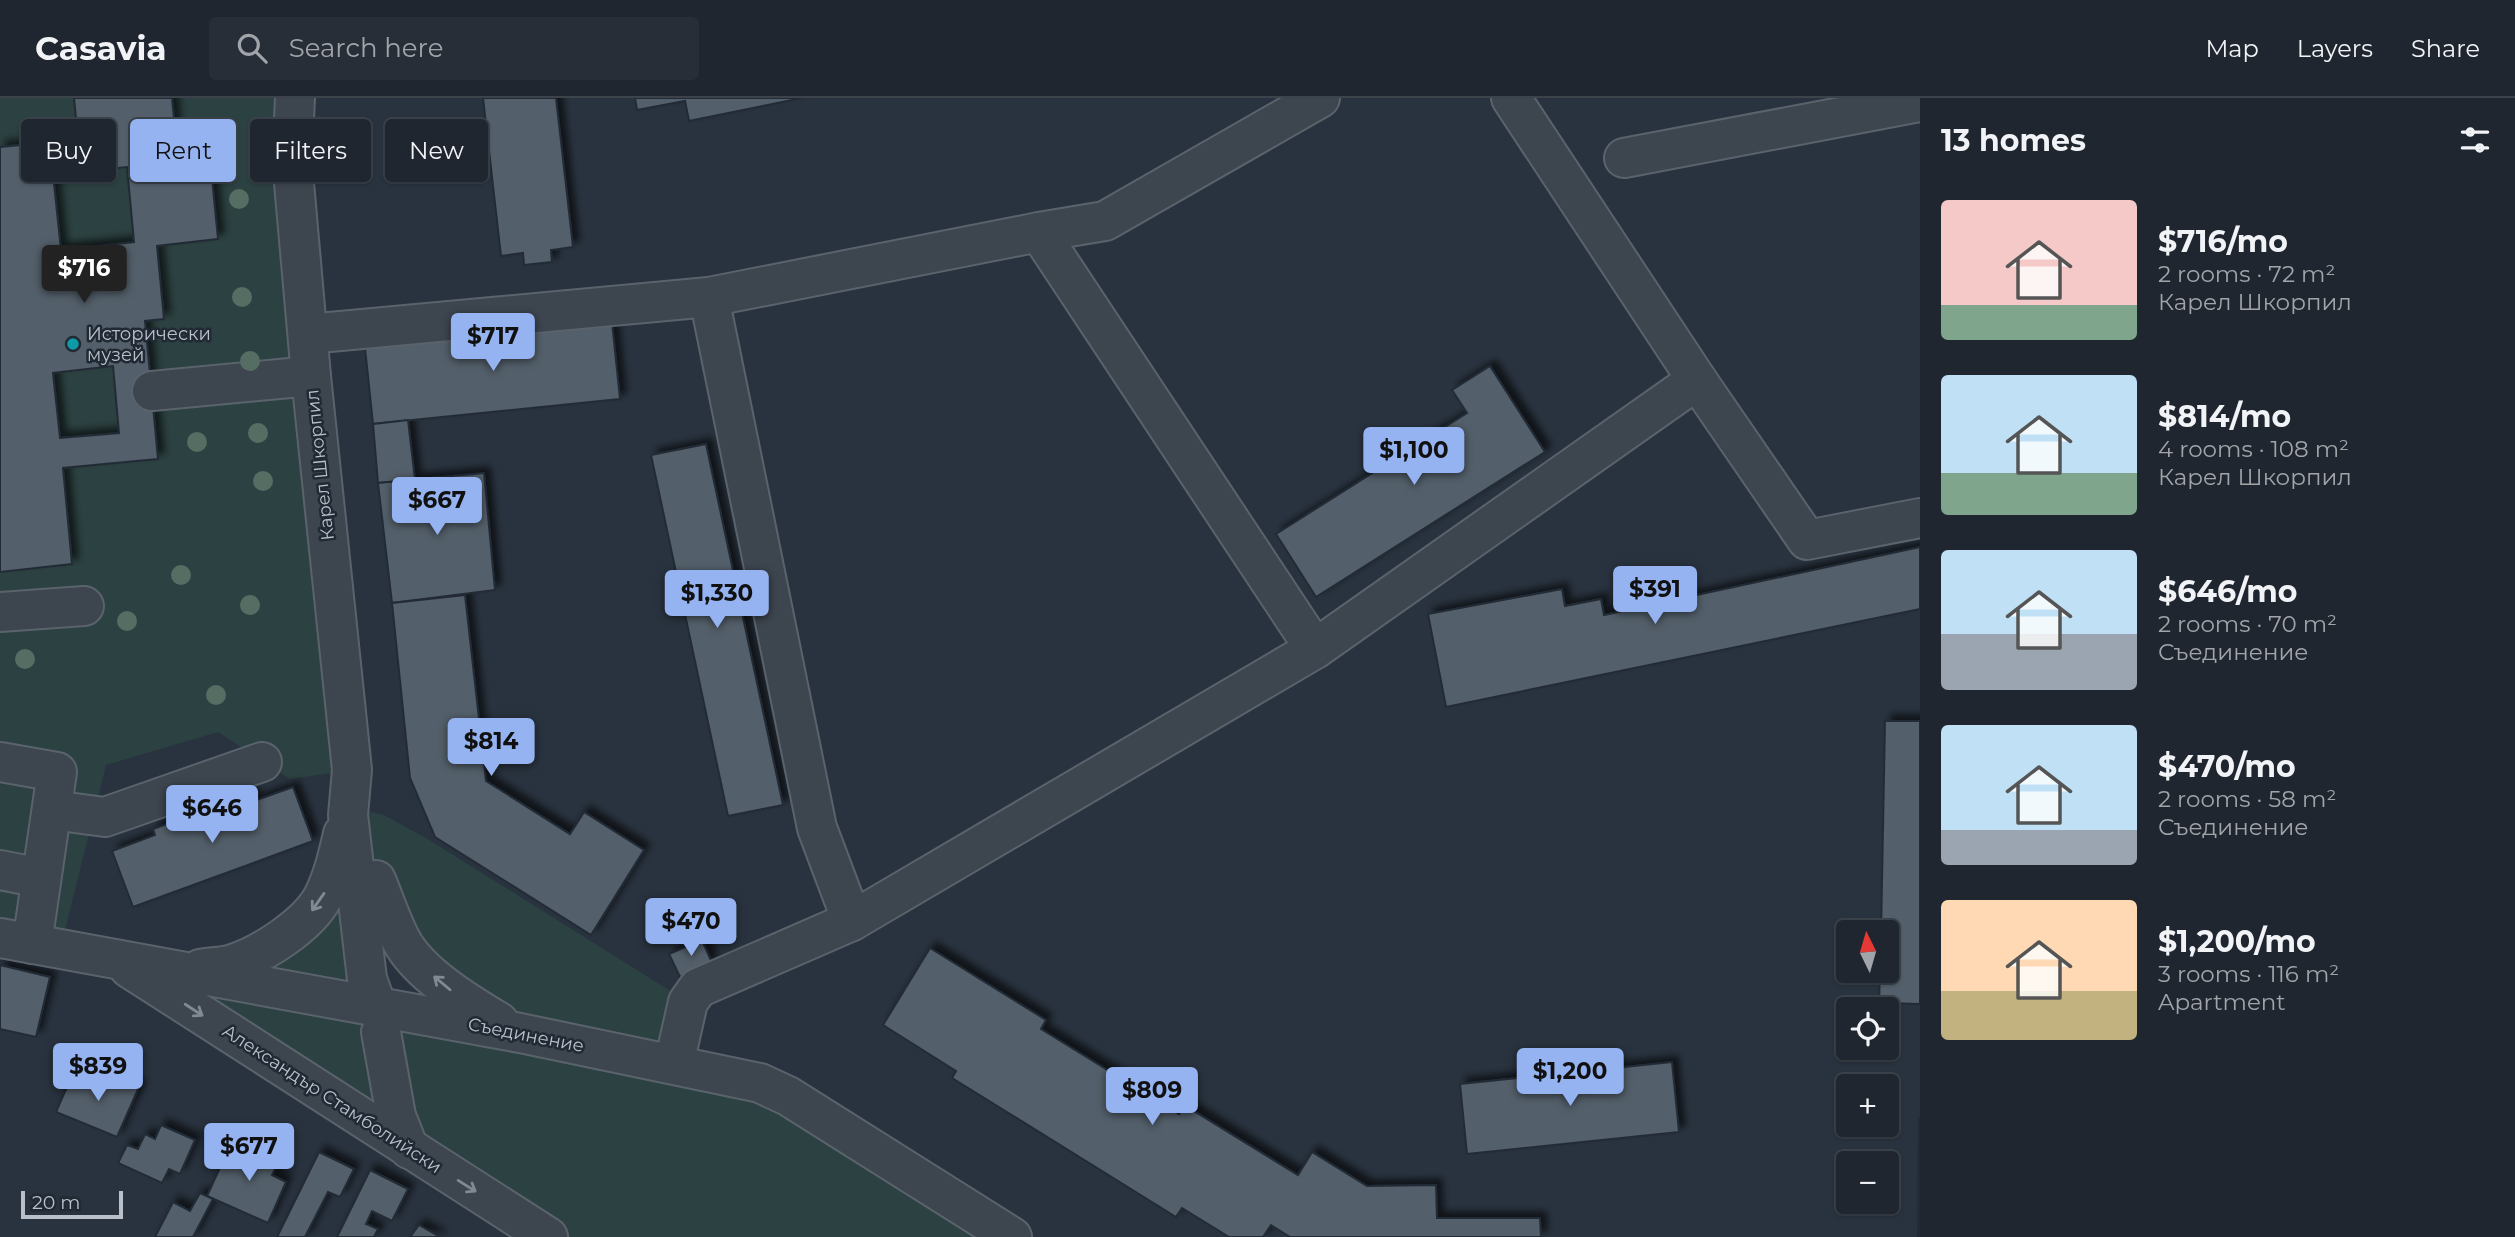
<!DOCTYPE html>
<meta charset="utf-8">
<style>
body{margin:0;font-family:Montserrat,sans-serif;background:#272e37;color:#f1f3f6;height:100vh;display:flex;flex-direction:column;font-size:26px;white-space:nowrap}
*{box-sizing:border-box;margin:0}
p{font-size:23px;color:#a1a5aa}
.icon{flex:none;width:38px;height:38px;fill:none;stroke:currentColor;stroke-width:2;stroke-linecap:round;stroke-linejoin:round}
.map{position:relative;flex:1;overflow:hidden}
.sheet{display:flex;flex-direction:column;background:#1f262f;width:595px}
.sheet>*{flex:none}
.banner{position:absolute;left:21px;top:21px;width:665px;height:63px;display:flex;gap:14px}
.needle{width:46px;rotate:355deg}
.buttons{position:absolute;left:1836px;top:822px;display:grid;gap:14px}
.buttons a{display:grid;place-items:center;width:63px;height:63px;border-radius:7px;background:#1f262f;box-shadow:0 2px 5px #0004,0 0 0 2px #3c434b;font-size:35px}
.scale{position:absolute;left:21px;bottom:18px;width:102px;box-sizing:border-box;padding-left:7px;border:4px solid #b9c0c9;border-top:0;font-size:19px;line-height:24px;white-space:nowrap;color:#b9c0c9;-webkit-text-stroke:5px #212a34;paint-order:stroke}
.price{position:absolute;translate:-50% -60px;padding:0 16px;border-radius:7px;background:#95b2f1;color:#111;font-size:23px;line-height:46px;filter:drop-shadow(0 2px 4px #0008)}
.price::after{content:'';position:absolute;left:50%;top:42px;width:21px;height:16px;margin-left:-10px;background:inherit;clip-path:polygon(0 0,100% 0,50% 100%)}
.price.on{background:#222;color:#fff}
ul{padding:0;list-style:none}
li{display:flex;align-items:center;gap:21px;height:175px;padding:0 21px}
li span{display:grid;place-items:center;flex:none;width:196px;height:140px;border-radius:7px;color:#555}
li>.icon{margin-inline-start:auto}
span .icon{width:84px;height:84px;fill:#fffc;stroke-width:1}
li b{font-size:30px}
h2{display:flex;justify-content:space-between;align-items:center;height:84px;padding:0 21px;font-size:30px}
.tag{padding:0 24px;border-radius:7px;background:#1f262f;box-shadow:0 2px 5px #0004,0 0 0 2px #3c434b;font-size:24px;line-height:63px}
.tag.on{background:#95b2f1;color:#111}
header{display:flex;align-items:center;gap:42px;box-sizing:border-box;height:98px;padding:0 35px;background:#1f262f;border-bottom:2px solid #3c434b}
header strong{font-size:33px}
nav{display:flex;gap:38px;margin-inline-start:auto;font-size:24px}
.search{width:490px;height:63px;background:#272e37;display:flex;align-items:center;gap:18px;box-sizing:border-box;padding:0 24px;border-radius:7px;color:#a1a5aa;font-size:26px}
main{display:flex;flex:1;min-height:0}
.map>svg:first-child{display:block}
</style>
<header>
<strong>Casavia</strong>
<div class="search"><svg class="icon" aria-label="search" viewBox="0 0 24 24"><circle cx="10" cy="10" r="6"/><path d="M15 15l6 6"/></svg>Search here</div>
<nav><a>Map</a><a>Layers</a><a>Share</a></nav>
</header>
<main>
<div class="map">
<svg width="1920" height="1139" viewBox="0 0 1920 1139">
<defs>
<filter id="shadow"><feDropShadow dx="6" dy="-6" stdDeviation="3.5" flood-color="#0009"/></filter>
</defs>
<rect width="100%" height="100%" fill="#29333f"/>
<g fill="#2c4141">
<polygon points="0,0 278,0 352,672 290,681 218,634 106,667 60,852 0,840"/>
<polygon points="366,713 384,717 426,740 688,904 674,966 760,985 1012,1139 548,1139 116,861 232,866 334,773 377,909 455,897 376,782"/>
</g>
<g fill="#525e6a" stroke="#232c36" stroke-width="2" fill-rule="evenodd" filter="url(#shadow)">
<path d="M 74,0 L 172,0 L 178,63 L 210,60 L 218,141 L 157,148 L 164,221 L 145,223 L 158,361 L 63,370 L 72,466 L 0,474 L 0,49 L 78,41 ZM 127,69 L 134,144 L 61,152 L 53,76 ZM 113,268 L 119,335 L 60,340 L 53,275 Z"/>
<polygon points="483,0 556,0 573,149 551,152 552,164 524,167 523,155 501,158"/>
<polygon points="635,0 802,0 689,23 685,3 637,12"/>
<polygon points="612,224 620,301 373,326 365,250"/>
<polygon points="1490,268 1545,354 1316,499 1276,436 1467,315 1452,292"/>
<polygon points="408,322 415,382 378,385 373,326"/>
<polygon points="706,346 783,707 728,718 651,357"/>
<polygon points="484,375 495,492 392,505 378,385"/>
<polygon points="1920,449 1920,511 1446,609 1428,516 1562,491 1565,508 1601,501 1604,517"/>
<polygon points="465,497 486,683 570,736 584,714 644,752 591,837 435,739 410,680 392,505"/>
<polygon points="1885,623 1920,623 1920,906 1879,905 1880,873 1886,873 1886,835 1881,835"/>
<polygon points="293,689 313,743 133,809 112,753 155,737 153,731 251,695 254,703"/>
<polygon points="702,842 712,865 680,879 669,856"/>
<polygon points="930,850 1046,922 1041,931 1179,1016 1184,1007 1298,1077 1312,1054 1367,1088 1436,1087 1437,1120 1540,1120 1541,1139 1290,1139 1271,1127 1263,1139 1229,1139 1182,1110 1176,1119 952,980 956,973 883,927"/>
<polygon points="0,867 50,879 36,939 0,931"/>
<polygon points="1672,964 1679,1034 1467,1056 1460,986"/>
<polygon points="73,975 103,987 109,976 139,989 117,1039 56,1014"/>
<polygon points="1919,1021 1920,1021 1920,1139 1918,1139"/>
<polygon points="161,1027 195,1042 180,1076 169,1071 162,1085 118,1065 127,1047 138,1051 145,1036 155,1041"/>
<polygon points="252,1048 280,1061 272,1077 286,1084 268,1125 207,1098 227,1054 236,1057 239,1051 249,1056"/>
<polygon points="319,1054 354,1071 340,1099 328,1094 305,1139 277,1139"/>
<polygon points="370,1072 408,1091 392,1123 372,1113 366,1126 378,1131 374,1139 337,1139"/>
<polygon points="200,1095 213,1101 193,1139 155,1139 173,1104 190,1113"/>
<polygon points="419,1127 440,1139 410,1139"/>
</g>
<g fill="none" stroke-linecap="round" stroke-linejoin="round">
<defs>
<g id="minor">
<polyline points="295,0 292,62 311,278 352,672 348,717 367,881 377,909"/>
<polyline points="1511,0 1697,282 1807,442 1920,420"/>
<polyline points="1624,60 1920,4"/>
<polyline points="1039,134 1315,551"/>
<polyline points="709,199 817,730 852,823"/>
<polyline points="308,236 709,199 1039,134 1105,123 1320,0"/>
<polyline points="152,293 311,278"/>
<polyline points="0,514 84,508"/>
<polyline points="0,664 57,674 32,846"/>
<polyline points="52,712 105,719 262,664"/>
<polyline points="0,772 41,780"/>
<path d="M 376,782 C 384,801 391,823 401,842 C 418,875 467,905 499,924"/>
<polyline points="0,840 520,935 760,985 788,998 1012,1139"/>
<polyline points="129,870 548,1139"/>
<path d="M 200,871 C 211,869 223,869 233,866 C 263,856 308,827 323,799 C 333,779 338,758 343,736"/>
<polyline points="381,934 396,1018 409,1051"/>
<polyline points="674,966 688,904 698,890 852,823 1315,551 1697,282"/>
</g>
</defs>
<use href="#minor" stroke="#5a636c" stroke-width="42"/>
<use href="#minor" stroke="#3d454f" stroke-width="38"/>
</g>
<g fill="#566d63">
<circle cx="208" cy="29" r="10"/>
<circle cx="239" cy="101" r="10"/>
<circle cx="242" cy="199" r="10"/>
<circle cx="250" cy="263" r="10"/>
<circle cx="258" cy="335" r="10"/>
<circle cx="197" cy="344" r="10"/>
<circle cx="263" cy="383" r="10"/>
<circle cx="181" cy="477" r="10"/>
<circle cx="250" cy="507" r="10"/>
<circle cx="127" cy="523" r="10"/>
<circle cx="25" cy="561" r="10"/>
<circle cx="216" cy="597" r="10"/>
</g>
<defs><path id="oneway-shaft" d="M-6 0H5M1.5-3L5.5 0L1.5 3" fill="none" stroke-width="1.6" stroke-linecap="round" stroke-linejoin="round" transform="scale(1.75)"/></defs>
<g stroke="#818992">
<use href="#oneway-shaft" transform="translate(318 804) rotate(125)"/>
<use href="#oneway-shaft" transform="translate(442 885) rotate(-140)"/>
<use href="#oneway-shaft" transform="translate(194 912) rotate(33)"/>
<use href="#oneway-shaft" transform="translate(467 1088) rotate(32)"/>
</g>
<circle fill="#0f9aa8" stroke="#212a34" stroke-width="2.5" cx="73" cy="246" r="7"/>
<g text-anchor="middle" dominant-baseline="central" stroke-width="5" stroke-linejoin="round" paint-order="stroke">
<g font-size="18" fill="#b9c0c9" stroke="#212a34" text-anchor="start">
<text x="87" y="236">Исторически<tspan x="87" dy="21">музей</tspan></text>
</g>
<g font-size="18" fill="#b9c0c9" stroke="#212a34">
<text transform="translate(320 367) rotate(-96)">Карел Шкорпил</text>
<text transform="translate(526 937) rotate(11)">Съединение</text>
<text transform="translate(332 1001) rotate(33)">Александър Стамболийски</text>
</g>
</g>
</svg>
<div class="buttons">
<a><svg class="needle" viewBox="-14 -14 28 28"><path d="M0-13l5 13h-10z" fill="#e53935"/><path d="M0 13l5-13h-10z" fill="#a1a5aa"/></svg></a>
<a><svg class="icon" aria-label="locate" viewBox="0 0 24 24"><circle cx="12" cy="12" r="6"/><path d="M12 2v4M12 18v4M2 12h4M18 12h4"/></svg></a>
<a>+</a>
<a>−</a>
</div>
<div class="scale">20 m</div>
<b class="price on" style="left:84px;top:207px">$716</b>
<b class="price" style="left:493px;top:275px">$717</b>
<b class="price" style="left:1414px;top:389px">$1,100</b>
<b class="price" style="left:437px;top:439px">$667</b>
<b class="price" style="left:1655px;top:528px">$391</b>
<b class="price" style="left:717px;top:532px">$1,330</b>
<b class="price" style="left:491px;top:680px">$814</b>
<b class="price" style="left:212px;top:747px">$646</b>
<b class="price" style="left:691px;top:860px">$470</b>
<b class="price" style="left:98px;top:1005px">$839</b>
<b class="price" style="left:1570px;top:1010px">$1,200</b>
<b class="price" style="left:1152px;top:1029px">$809</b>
<b class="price" style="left:249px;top:1085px">$677</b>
<div class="banner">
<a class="tag">Buy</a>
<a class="tag on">Rent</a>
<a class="tag">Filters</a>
<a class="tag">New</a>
</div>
</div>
<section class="sheet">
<h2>13 homes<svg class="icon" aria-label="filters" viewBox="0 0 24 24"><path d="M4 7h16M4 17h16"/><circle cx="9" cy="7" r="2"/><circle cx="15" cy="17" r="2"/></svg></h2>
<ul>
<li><span style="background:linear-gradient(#f6c9c9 75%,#7fa58c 0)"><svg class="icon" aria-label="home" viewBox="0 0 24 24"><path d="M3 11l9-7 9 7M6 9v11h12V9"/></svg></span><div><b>$716/mo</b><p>2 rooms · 72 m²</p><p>Карел Шкорпил</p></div></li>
<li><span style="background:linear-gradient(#bfe0f5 70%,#7fa58c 0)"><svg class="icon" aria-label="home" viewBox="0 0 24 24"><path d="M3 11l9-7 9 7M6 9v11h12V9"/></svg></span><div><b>$814/mo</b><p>4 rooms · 108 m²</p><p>Карел Шкорпил</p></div></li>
<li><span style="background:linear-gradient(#bfe0f5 60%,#9aa5b1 0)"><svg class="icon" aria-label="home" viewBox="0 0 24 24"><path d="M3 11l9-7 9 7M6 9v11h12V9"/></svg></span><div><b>$646/mo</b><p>2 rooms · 70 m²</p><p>Съединение</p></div></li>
<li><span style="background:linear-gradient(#bfe0f5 75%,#9aa5b1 0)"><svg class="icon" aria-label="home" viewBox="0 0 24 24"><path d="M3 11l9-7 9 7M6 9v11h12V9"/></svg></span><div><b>$470/mo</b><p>2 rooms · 58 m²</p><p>Съединение</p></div></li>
<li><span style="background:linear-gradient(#ffd9b3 65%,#c2b280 0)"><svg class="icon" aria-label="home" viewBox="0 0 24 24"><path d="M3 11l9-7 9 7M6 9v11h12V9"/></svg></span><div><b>$1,200/mo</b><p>3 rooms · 116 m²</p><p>Apartment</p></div></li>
</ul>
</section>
</main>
